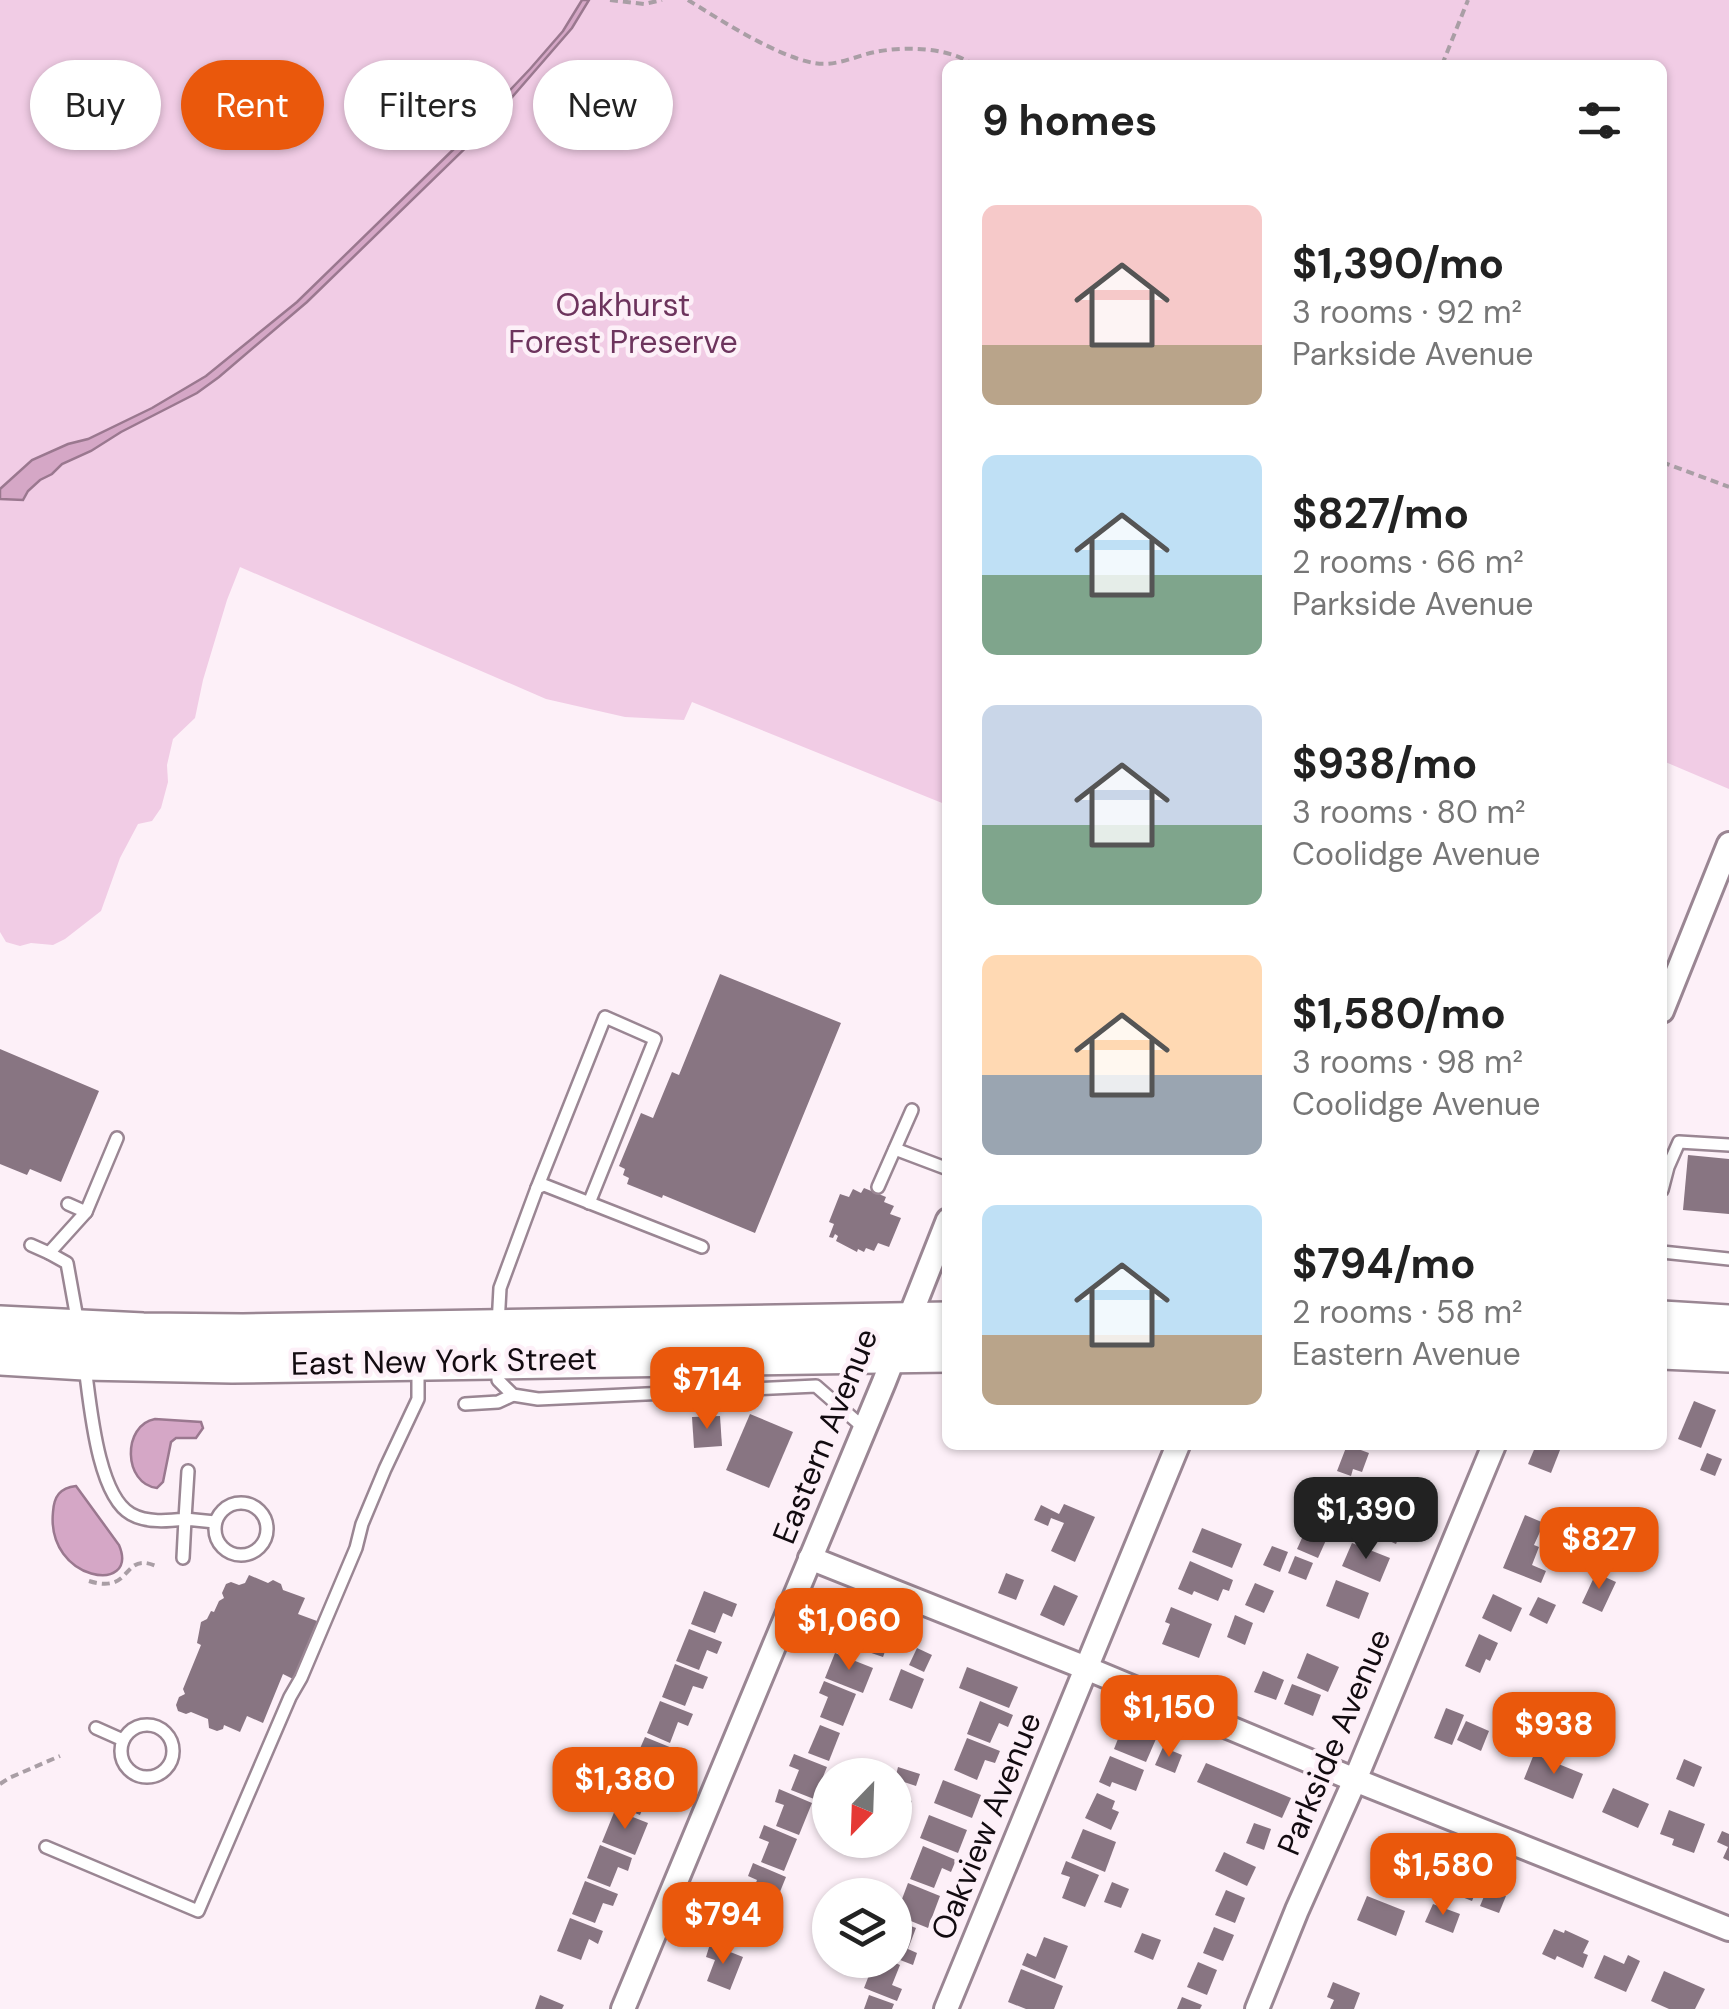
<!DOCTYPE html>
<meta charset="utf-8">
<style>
body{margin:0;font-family:"DM Sans",sans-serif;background:#f6f6f6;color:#222;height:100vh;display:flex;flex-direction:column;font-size:38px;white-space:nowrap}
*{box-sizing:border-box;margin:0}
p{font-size:32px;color:#767676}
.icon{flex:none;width:55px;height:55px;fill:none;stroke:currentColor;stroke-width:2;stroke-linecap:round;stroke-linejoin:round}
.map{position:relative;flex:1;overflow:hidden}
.details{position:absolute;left:942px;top:60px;width:725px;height:1390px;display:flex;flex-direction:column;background:#fff;border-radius:15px;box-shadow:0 2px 8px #0004}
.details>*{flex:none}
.hud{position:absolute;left:30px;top:60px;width:762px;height:90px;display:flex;gap:20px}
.needle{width:65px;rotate:203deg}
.tools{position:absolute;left:812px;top:1758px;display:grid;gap:20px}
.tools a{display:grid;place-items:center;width:100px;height:100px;border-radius:50%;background:#fff;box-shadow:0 2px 8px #0004;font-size:50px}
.price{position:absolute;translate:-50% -85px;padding:0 22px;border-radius:20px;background:#ea580c;color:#fff;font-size:32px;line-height:65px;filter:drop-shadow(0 2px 5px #0008)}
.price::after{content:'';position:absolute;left:50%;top:60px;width:30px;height:22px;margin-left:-15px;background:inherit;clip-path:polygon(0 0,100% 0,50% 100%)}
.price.active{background:#222;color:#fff}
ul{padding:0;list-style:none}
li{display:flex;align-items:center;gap:30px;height:250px;padding:0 40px}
li span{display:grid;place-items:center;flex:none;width:280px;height:200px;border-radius:15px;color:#555}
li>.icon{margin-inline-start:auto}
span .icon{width:120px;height:120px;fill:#fffc;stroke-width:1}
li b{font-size:42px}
h2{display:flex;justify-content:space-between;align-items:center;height:120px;padding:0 40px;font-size:42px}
.chip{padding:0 35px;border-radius:45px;background:#fff;box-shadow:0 2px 8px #0004;font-size:35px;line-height:90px}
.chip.active{background:#ea580c;color:#fff}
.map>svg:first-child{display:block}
</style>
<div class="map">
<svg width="1729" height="2009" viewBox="0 0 1729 2009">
<rect width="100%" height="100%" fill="#fdf0f8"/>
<path fill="#f1cce5" d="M 0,0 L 1729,0 L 1729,789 L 1663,761 L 1662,65 L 948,65 L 947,805 L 692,702 L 684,720 L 625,717 L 546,699 L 240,567 L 227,600 L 203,680 L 195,718 L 173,739 L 167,765 L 168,782 L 161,808 L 152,821 L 138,824 L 120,858 L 101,911 L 65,939 L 53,945 L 31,943 L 20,946 L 6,942 L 0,932 L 0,499 L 23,499 C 32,482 63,463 80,456 L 62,447 L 32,460 L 0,489 Z"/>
<g fill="#d5a7c6" stroke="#9a788f" stroke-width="2.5">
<polygon points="582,0 589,0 572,28 482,132 307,302 219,377 197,393 121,432 91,451 62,464 52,474 40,480 28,491 23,500 0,499 0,489 32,460 68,444 88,439 152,408 206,376 297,302 460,143 530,69 563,31"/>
<path d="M 155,1419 L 201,1422 L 203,1428 L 196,1438 L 176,1438 L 171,1442 L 163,1482 L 157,1488 C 123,1484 122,1425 155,1419 Z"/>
<path d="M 76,1486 L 119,1545 C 140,1595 46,1582 53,1512 C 54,1496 60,1488 76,1486 Z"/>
</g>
<g fill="#887582">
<polygon points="720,974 841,1023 755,1233 663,1195 662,1198 627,1184 629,1178 623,1175 625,1169 619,1166 641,1113 653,1118 672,1072 679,1075"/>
<polygon points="0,1049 99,1091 61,1182 30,1169 27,1175 0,1164"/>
<polygon points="1688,1155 1729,1159 1729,1214 1683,1210"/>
<polygon points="864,1188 886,1197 884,1202 894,1206 890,1214 901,1218 889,1247 878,1243 874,1251 866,1248 864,1252 858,1249 857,1252 836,1241 838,1236 835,1234 833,1238 829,1237 834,1224 829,1222 840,1194 849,1197 853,1189 861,1193"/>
<polygon points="1694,1401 1716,1410 1701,1448 1678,1439"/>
<polygon points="750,1414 793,1432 769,1488 726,1470"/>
<polygon points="720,1416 722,1446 694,1448 692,1417"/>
<polygon points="1347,1445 1369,1453 1362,1472 1353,1469 1351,1476 1337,1471"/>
<polygon points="1536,1445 1562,1445 1551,1473 1528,1464"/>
<polygon points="1707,1453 1722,1459 1715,1476 1700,1470"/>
<polygon points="1318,1499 1337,1506 1330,1523 1312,1515"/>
<polygon points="1365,1502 1406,1521 1396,1544 1354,1525"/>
<polygon points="1064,1504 1095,1517 1075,1562 1051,1551 1064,1523 1051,1518 1048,1526 1034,1520 1041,1505 1059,1514"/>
<polygon points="1525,1515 1544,1523 1534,1545 1539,1547 1532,1565 1546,1571 1541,1583 1503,1568"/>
<polygon points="1202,1528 1242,1544 1232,1568 1192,1552"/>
<polygon points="1306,1529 1327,1538 1318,1558 1297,1549"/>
<polygon points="1352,1543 1390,1558 1380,1582 1342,1566"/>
<polygon points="1272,1546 1288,1552 1280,1572 1263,1565"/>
<polygon points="1295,1556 1313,1563 1306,1580 1288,1573"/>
<polygon points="1190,1561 1233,1580 1229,1591 1223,1589 1218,1601 1194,1591 1192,1595 1178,1589"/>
<polygon points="1006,1573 1024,1580 1016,1600 998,1593"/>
<polygon points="1596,1573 1616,1582 1602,1612 1582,1603"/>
<polygon points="249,1575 268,1583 273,1580 281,1584 283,1590 305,1598 298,1614 317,1621 293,1679 283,1674 263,1723 247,1716 240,1732 224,1725 223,1729 217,1731 209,1728 208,1719 191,1712 186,1714 178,1711 176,1705 179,1697 185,1694 183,1689 201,1645 197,1643 201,1622 207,1619 211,1611 214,1612 219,1601 224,1598 222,1593 226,1584 231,1582 239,1585 245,1583"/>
<polygon points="1336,1580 1369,1593 1359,1619 1326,1606"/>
<polygon points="1255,1583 1274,1591 1264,1613 1245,1605"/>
<polygon points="1054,1585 1078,1596 1064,1626 1040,1615"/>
<polygon points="704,1591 737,1604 732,1617 723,1613 715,1633 691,1624"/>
<polygon points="1493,1594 1522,1608 1511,1632 1482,1618"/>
<polygon points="1538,1597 1556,1605 1547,1624 1529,1615"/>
<polygon points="1171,1607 1212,1624 1199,1658 1162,1644 1170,1624 1165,1622"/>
<polygon points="1235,1615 1253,1623 1245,1645 1227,1637"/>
<polygon points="853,1621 891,1635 883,1657 845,1644"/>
<polygon points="689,1629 722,1642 717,1654 707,1650 699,1670 676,1661"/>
<polygon points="1479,1634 1498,1643 1490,1661 1486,1659 1480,1673 1465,1666"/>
<polygon points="917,1648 932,1655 924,1672 909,1665"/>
<polygon points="835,1653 873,1668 863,1693 825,1678"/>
<polygon points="1307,1653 1339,1667 1328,1692 1297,1678"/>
<polygon points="675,1664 708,1677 703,1689 693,1686 685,1706 662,1697"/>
<polygon points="967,1667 1018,1687 1009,1708 959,1688"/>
<polygon points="901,1669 924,1679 912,1709 889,1700"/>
<polygon points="1263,1671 1284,1680 1276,1700 1254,1692"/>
<polygon points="824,1681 856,1694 843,1726 820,1717 828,1697 819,1693"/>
<polygon points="1292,1684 1321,1695 1313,1716 1284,1704"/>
<polygon points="660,1701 693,1714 688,1726 678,1722 670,1743 647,1733"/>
<polygon points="980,1701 1013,1715 1008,1727 999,1723 990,1743 967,1734"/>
<polygon points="1446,1708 1464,1715 1452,1745 1434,1738"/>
<polygon points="1466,1721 1489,1731 1481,1751 1457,1740"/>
<polygon points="820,1725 840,1733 829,1761 808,1753"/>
<polygon points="1123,1726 1156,1739 1146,1762 1114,1749"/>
<polygon points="645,1737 677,1750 672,1762 663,1758 655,1779 631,1769"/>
<polygon points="967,1738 1000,1751 995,1763 985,1760 977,1780 954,1770"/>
<polygon points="1163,1747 1182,1755 1175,1773 1155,1765"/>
<polygon points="794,1754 827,1767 814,1799 791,1790 799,1770 789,1766"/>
<polygon points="1534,1754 1583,1774 1573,1799 1524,1779"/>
<polygon points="1110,1756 1144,1770 1136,1791 1112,1782 1110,1787 1099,1782"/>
<polygon points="1684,1759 1702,1767 1694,1787 1676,1779"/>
<polygon points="1206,1763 1291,1798 1282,1818 1197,1782"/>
<polygon points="898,1767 920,1774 916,1786 895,1779"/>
<polygon points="630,1773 663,1786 658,1799 648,1795 640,1815 617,1806"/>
<polygon points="943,1780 981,1795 972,1818 934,1803"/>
<polygon points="1613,1788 1649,1804 1638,1828 1602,1812"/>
<polygon points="779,1789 812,1803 799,1835 776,1826 784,1805 775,1802"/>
<polygon points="1097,1793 1115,1801 1112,1809 1119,1812 1111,1830 1085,1818"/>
<polygon points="895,1794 912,1801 899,1835 895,1833"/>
<polygon points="615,1810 648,1823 635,1855 602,1842"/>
<polygon points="1669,1810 1705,1824 1694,1853 1672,1845 1674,1839 1660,1834"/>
<polygon points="929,1815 967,1830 958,1853 920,1838"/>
<polygon points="1254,1823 1271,1829 1264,1850 1246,1843"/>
<polygon points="764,1825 797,1839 784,1871 761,1862 769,1842 759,1838"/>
<polygon points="1083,1829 1116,1842 1105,1872 1071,1858"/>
<polygon points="1722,1831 1729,1834 1729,1861 1723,1858 1728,1847 1717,1842"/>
<polygon points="600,1845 632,1858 628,1871 618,1867 610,1887 587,1878"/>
<polygon points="923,1846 956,1860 951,1872 942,1868 934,1888 910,1879"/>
<polygon points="1224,1852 1256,1867 1247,1886 1215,1871"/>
<polygon points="1410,1853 1452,1869 1443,1890 1402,1874"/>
<polygon points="1066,1861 1099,1875 1085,1907 1062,1898 1070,1877 1061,1874"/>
<polygon points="753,1863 786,1877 773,1909 749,1900 757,1880 748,1876"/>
<polygon points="1459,1876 1479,1884 1472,1901 1452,1893"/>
<polygon points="585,1881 618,1894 613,1906 603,1903 595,1923 572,1914"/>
<polygon points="1112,1882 1129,1889 1121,1908 1104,1902"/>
<polygon points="908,1883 940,1896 928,1928 896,1915"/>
<polygon points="1487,1889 1506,1896 1499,1913 1480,1906"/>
<polygon points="1226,1890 1245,1898 1235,1923 1215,1915"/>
<polygon points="1367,1896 1405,1911 1396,1936 1357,1920"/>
<polygon points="1433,1904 1460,1914 1453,1933 1425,1922"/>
<polygon points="749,1905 770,1915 757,1944 736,1935"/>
<polygon points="570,1918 603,1931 598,1944 589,1939 581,1960 557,1951"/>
<polygon points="895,1920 916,1928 908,1949 917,1953 913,1965 895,1958"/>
<polygon points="1214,1927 1234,1935 1223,1961 1203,1953"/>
<polygon points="1554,1929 1564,1933 1565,1930 1589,1941 1583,1953 1588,1955 1583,1968 1557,1956 1555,1960 1542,1954"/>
<polygon points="1142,1933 1161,1940 1153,1960 1134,1952"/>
<polygon points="1044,1937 1068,1946 1055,1979 1022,1965 1027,1953 1036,1957"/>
<polygon points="710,1944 743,1957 730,1990 707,1981 715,1960 706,1957"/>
<polygon points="1604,1955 1624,1964 1628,1955 1640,1961 1626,1992 1594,1978"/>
<polygon points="875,1960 889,1960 900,1965 892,1985 902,1989 897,2001 864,1988"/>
<polygon points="1198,1962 1217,1970 1207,1995 1187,1987"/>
<polygon points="1021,1969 1063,1986 1054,2009 1026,2009 1008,2002"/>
<polygon points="1664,1971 1705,1989 1695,2009 1669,2009 1651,2001"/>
<polygon points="1333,1982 1360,1993 1354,2009 1330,2009 1334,2000 1327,1997"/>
<polygon points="540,1995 564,2005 562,2009 535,2009"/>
<polygon points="869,1995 894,2004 892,2009 864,2009"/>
<polygon points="1182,1997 1202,2005 1200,2009 1177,2009"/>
</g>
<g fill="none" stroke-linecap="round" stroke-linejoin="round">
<defs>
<g id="service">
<polyline points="895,1149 948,1169"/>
<polyline points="878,1187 912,1110"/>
<polyline points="537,1188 605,1017 655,1039 589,1203"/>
<polyline points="1662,1190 1668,1167 1679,1142 1729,1145"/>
<polyline points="68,1204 86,1212"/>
<polyline points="31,1245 49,1253"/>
<polyline points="1662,1252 1729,1259"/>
<polyline points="78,1324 67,1263 49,1253 86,1212 117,1138"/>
<polyline points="498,1325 500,1288 537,1188 544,1185 702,1247"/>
<polyline points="498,1364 498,1380 513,1395 538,1399 816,1386 864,1428"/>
<path d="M 85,1367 C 90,1402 97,1495 131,1514 C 147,1523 168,1521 185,1519 L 188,1471"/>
<polyline points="465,1404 498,1402 513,1395"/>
<circle cx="241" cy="1529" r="26"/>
<polyline points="183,1558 185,1519 215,1522"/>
<circle cx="147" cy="1751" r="26"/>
<polyline points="96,1728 123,1740"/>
<polyline points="46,1847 198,1911 290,1697 301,1678 356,1548 362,1524 385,1469 418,1399 418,1366"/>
</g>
<g id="minor">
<polyline points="1662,1011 1729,844"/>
<polyline points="810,1558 1086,1668 1355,1780 1729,1929"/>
<polyline points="623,2009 884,1382 948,1220"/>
<polyline points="946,2009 1178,1445"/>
<polyline points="1257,2009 1297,1910 1355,1780 1494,1445"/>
</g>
<g id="primary">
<polyline points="1662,1319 1729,1323"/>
<polyline points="0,1324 143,1331 243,1332 948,1320"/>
<polyline points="1662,1351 1729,1354"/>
<polyline points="0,1357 84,1362 232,1365 948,1354"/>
</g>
</defs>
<use href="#service" stroke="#9a8693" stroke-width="16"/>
<use href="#minor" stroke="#9a8693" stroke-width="28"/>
<use href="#primary" stroke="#9a8693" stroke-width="40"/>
<g stroke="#a99ea5" stroke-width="4" stroke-dasharray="8 5" stroke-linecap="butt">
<polyline points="610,0 644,4 662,0"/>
<path d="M 688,0 C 722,21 776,56 814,63 C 836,67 855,56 875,52 C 906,46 948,47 974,65"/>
<polyline points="1442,65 1468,0"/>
<polyline points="1662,462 1729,487"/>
<path d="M 89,1581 C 134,1595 121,1551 156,1566"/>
<polyline points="0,1784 9,1778 60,1756"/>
</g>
<use href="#service" stroke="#fff" stroke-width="11"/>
<use href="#minor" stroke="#fff" stroke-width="22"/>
<use href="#primary" stroke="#fff" stroke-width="35"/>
</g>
<g text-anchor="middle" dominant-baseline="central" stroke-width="9" stroke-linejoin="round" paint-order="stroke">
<g font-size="32" fill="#6d345d" stroke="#fdf0f8">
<text x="623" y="305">Oakhurst<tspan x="623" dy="37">Forest Preserve</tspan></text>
</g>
<g font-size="32" fill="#120b10" stroke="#fdf0f8">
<text transform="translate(444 1361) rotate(-1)">East New York Street</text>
<text transform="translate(825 1436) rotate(-68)">Eastern Avenue</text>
<text transform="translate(1334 1742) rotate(-67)">Parkside Avenue</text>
<text transform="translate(986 1826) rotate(-68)">Oakview Avenue</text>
</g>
</g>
</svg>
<div class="tools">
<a><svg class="needle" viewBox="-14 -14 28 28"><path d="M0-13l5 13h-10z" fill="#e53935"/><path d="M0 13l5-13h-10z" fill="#767676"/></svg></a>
<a><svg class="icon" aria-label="layers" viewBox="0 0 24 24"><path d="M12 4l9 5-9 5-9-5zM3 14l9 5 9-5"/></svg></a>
</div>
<b class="price" style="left:707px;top:1432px">$714</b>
<b class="price active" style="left:1366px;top:1562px">$1,390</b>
<b class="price" style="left:1599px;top:1592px">$827</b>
<b class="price" style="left:849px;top:1673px">$1,060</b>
<b class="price" style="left:1169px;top:1760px">$1,150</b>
<b class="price" style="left:1554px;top:1777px">$938</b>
<b class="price" style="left:625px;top:1832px">$1,380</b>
<b class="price" style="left:1443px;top:1918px">$1,580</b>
<b class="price" style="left:723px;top:1967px">$794</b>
<div class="hud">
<a class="chip">Buy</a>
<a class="chip active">Rent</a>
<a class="chip">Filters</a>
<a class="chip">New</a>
</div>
<section class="details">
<h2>9 homes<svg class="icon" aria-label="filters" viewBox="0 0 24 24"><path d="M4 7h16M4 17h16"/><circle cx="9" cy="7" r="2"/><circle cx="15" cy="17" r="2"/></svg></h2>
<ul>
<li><span style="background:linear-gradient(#f6c9c9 70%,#b9a48a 0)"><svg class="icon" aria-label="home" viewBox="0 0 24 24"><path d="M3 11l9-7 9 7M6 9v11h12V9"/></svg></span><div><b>$1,390/mo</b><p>3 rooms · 92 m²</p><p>Parkside Avenue</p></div></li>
<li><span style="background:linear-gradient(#bfe0f5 60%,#7fa58c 0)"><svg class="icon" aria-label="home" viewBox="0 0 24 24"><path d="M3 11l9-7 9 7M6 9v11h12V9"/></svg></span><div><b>$827/mo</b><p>2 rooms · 66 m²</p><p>Parkside Avenue</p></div></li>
<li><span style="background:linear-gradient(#c9d6e8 60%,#7fa58c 0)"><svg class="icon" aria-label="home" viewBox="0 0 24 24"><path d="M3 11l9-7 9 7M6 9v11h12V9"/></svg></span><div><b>$938/mo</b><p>3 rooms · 80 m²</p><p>Coolidge Avenue</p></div></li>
<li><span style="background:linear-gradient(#ffd9b3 60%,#9aa5b1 0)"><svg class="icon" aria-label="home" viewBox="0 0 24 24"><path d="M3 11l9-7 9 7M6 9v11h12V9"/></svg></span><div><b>$1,580/mo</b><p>3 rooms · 98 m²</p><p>Coolidge Avenue</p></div></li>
<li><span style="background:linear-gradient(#bfe0f5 65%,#b9a48a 0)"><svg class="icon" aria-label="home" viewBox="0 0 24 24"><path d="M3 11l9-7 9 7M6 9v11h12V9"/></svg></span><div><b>$794/mo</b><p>2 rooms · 58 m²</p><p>Eastern Avenue</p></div></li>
</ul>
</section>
</div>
